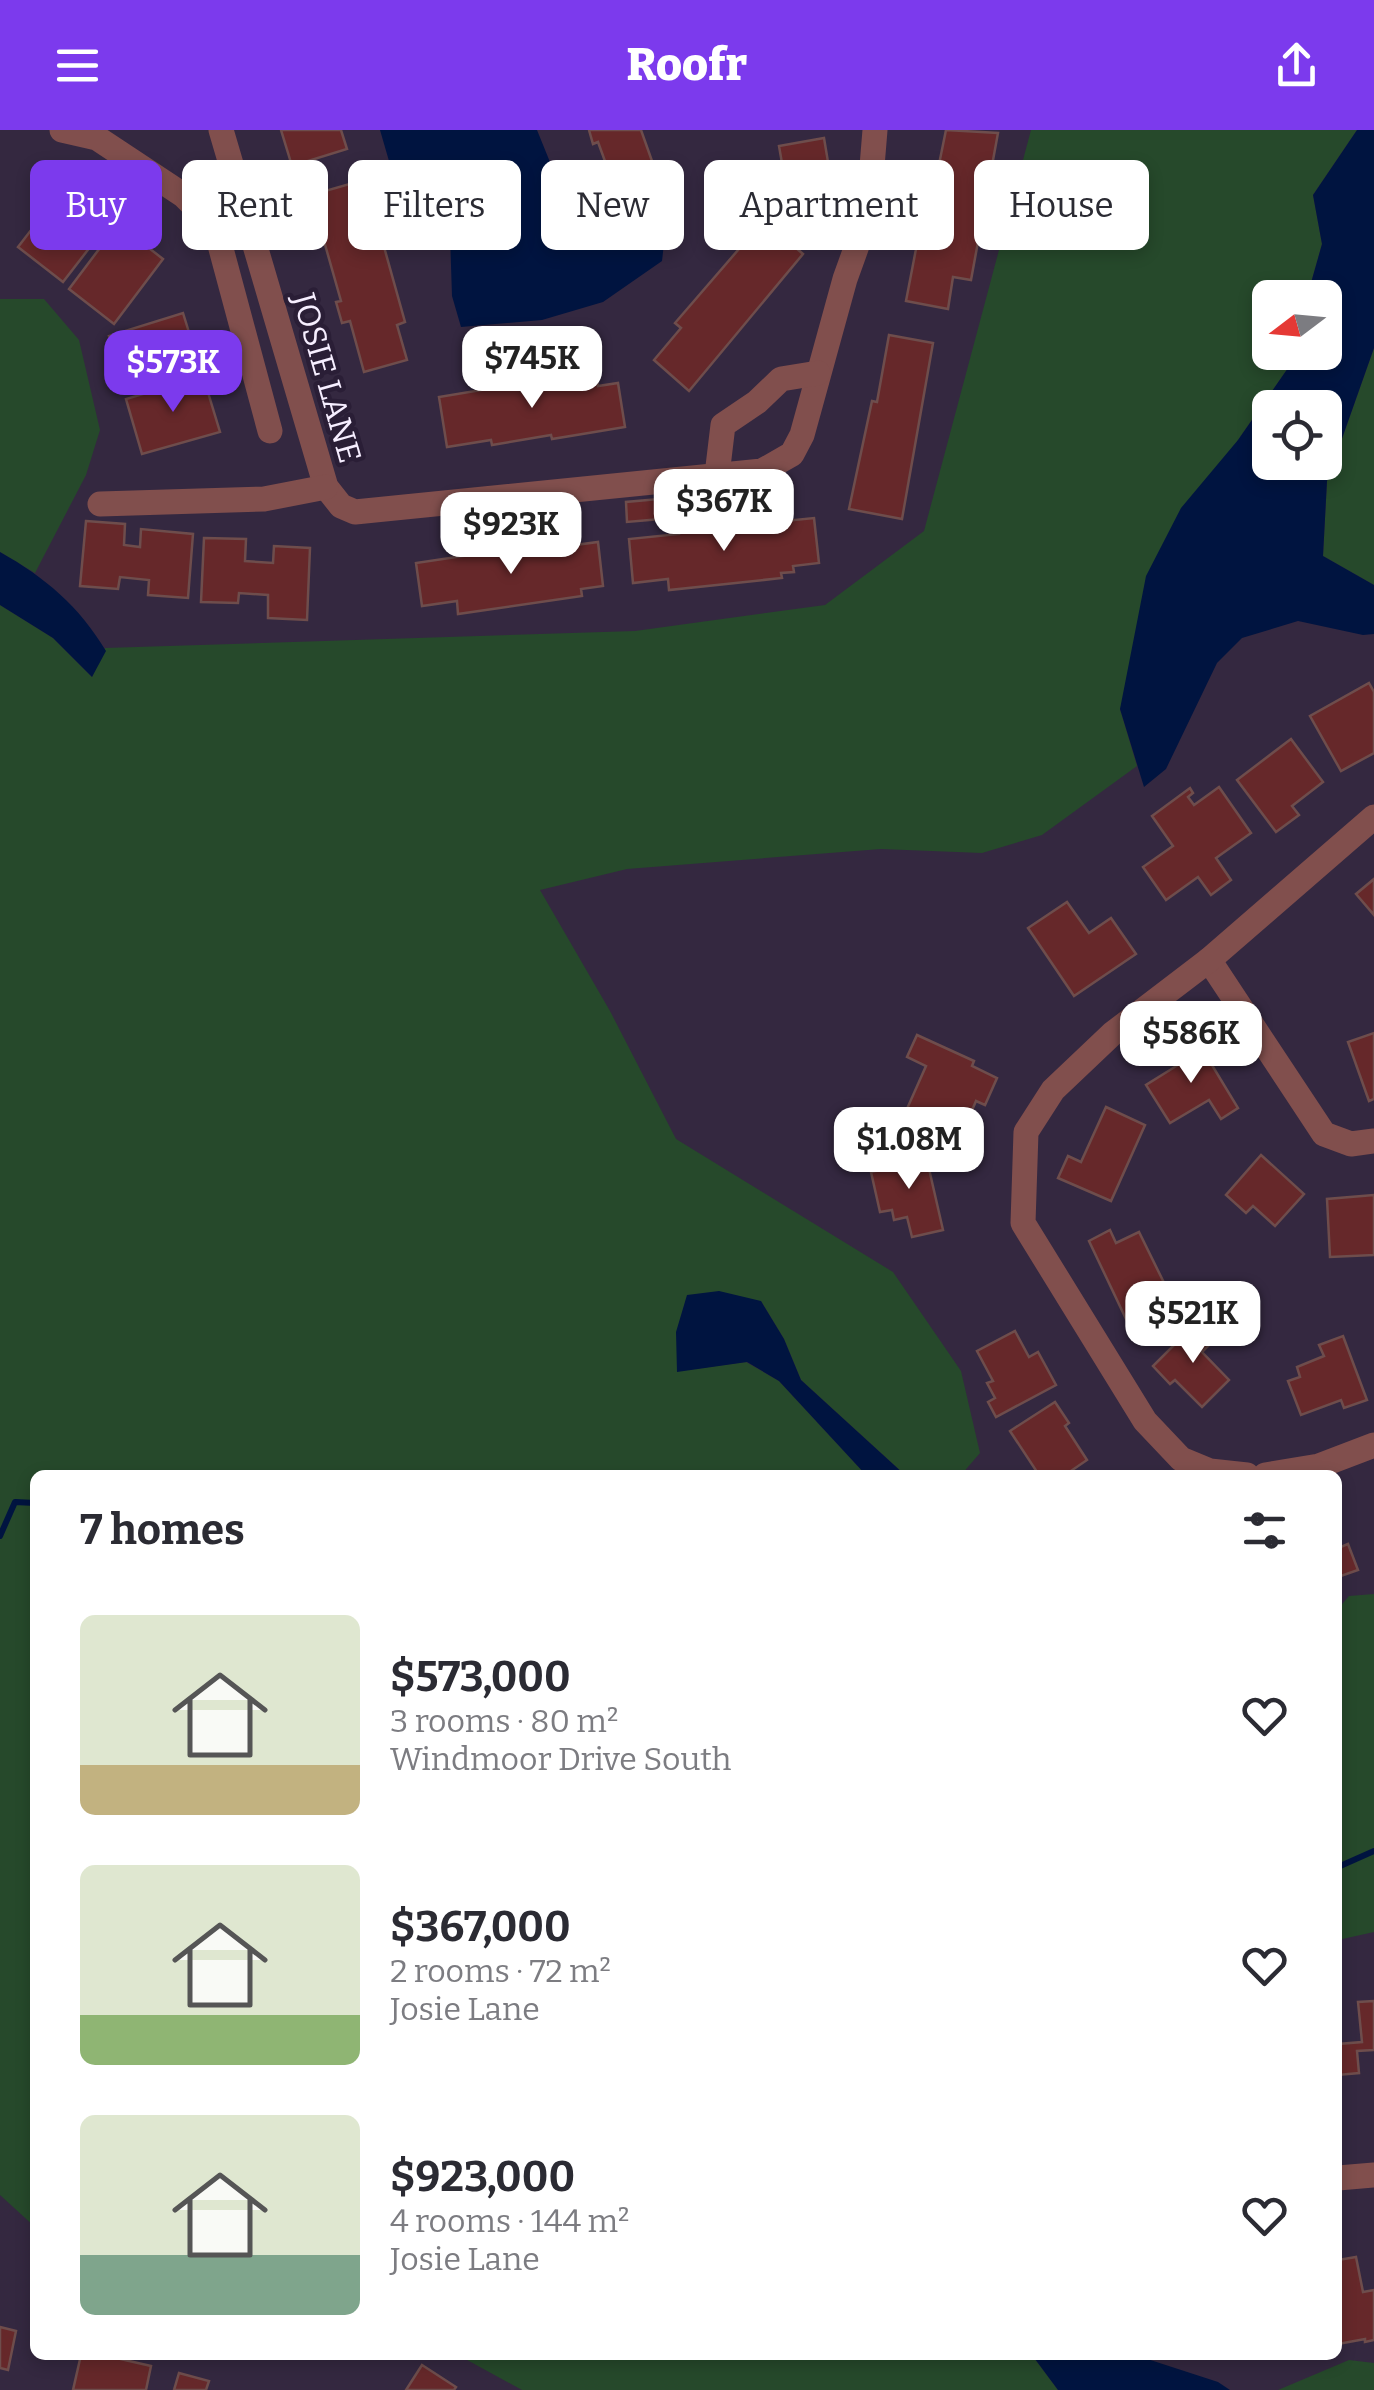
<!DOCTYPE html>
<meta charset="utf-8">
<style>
body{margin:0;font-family:Bitter,serif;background:#f2f2f3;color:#2b2b33;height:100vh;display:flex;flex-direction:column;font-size:38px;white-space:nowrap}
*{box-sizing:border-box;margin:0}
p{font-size:32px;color:#7c7c81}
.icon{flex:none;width:55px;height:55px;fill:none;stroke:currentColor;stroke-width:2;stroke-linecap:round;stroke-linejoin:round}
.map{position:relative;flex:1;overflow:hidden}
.side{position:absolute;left:30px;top:1340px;width:1312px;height:890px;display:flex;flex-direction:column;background:#fff;border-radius:15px;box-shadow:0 5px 15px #0003}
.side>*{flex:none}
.banner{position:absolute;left:30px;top:30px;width:1315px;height:90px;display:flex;gap:20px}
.needle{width:65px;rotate:254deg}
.buttons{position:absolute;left:1252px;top:150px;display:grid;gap:20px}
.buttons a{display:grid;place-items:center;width:90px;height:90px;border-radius:15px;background:#fff;box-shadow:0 5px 15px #0003;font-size:50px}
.price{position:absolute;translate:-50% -85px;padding:0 22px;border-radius:20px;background:#fff;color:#222;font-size:32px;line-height:65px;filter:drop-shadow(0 2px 5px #0008)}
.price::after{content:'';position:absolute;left:50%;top:60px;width:30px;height:22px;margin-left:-15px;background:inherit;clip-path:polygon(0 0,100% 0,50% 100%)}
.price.on{background:#7c3aed;color:#fff}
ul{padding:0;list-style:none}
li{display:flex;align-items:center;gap:30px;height:250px;padding:0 50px}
li span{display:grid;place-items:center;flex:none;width:280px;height:200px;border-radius:15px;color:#555}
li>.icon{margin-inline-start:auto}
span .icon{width:120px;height:120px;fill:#fffc;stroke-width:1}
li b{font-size:42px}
h2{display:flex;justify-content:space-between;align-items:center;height:120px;padding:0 50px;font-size:42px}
.tag{padding:0 35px;border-radius:15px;background:#fff;box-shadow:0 5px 15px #0003;font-size:35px;line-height:90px}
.tag.on{background:#7c3aed;color:#fff}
header{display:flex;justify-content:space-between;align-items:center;height:130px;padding:0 50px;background:#7c3aed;color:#fff;font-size:45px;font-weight:800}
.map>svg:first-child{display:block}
</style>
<header><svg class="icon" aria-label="menu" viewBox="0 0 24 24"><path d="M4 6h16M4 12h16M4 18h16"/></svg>Roofr<svg class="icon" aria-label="share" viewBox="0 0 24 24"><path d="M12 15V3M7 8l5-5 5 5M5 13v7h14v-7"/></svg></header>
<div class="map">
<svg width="1374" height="2260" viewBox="0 0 1374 2260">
<rect width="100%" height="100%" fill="#342840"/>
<g fill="#26492b">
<polygon points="1031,0 1357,0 1313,65 1322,114 1307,167 1270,168 1270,222 1292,223 1288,238 1238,310 1120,579 1137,636 1042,705 982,723 881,719 627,739 540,760 610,881 676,1009 893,1142 961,1241 980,1323 961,1345 905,1345 801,1250 784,1209 761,1171 678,1241 746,1232 779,1251 866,1345 35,1345 35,2097 0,2065 0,475 53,508 92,547 105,518 635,501 825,475 924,401"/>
<polygon points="0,169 44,169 79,210 100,300 86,345 35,443 0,422"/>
<polygon points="1374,218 1374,455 1323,426 1327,351"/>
<polygon points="1374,1464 1374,1802 1338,1810 1338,1479 1349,1466"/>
<polygon points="458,2225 1032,2225 1058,2260 522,2260"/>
<polygon points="1349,2230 1374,2233 1374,2260 1278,2260"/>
</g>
<g fill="#001440" fill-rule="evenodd">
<polygon points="380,0 537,0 569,79 638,70 668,78 662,131 603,172 542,190 461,197 452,166 450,104 389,31"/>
<path d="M 1357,0 L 1374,0 L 1374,218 L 1327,351 L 1323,426 L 1374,455 L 1374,504 L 1363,505 L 1298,491 L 1242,508 L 1217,533 L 1166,639 L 1144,657 L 1120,579 L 1146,446 L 1181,378 L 1238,310 L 1288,238 L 1292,223 L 1325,222 L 1325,168 L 1307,167 L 1322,114 L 1313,65 ZM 1270,278 L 1325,278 L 1325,332 L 1270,332 Z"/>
<path d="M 0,422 C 46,448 79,476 106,521 L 92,547 L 53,508 L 0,475 Z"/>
<polygon points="719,1161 761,1171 784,1209 801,1250 905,1345 866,1345 779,1251 747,1232 677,1242 676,1202 687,1165"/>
<polygon points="1032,2225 1135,2225 1218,2252 1230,2260 1058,2260"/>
</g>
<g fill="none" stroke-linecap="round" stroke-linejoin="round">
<g stroke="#001440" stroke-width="6">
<polyline points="0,1406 15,1372 35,1373"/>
<polyline points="1338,1737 1374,1721"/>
</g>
</g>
<g fill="#66282a" stroke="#6e4d4c" stroke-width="2.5">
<polygon points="281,0 341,0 347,19 292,36"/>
<polygon points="589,0 641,0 652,31 610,45 598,12 593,14"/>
<polygon points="946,0 998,3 971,150 953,147 948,179 906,171 916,119 911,118 914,101 925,103"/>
<polygon points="824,8 828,32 820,33 823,51 806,54 803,36 783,39 779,16"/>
<polygon points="353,53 355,59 367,56 405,192 397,195 407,230 364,242 350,191 342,193 336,172 341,171 311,65"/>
<polygon points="66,55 111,90 63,152 18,117"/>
<polygon points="764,90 803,124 689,261 654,230 681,198 675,193"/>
<polygon points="118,94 163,129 114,194 69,159"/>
<polygon points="183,183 200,238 126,261 109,206"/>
<polygon points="889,205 933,213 902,389 849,379 872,271 877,272"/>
<polygon points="595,241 598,256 618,253 625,297 552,309 551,305 492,315 491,310 447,317 439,267"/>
<polygon points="203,246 220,302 142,324 126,269"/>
<polygon points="670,368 672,388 627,392 626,372"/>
<polygon points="814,388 819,433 793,436 794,442 781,443 782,448 669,460 668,449 633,453 629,409 679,404 678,396 703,393 703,399"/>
<polygon points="86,391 125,394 124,415 140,417 141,399 193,404 188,468 148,465 149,450 120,447 118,459 80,456"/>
<polygon points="204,408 246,409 245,431 273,433 274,416 310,418 307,490 268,488 268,465 239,463 238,473 201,472"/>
<polygon points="543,410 545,419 598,412 603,456 581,459 582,466 458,484 457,471 422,476 416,433 523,417 523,413"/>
<polygon points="1369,553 1374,562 1374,623 1341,641 1310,586"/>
<polygon points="1291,609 1323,652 1292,676 1299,685 1276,702 1237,650"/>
<polygon points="1219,657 1251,703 1216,728 1231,750 1211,765 1198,747 1166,770 1143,737 1173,716 1152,686 1190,658 1193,663 1188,667 1194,675"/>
<polygon points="1374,749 1374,785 1356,764"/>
<polygon points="1067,772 1089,803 1111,788 1136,824 1074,866 1028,798"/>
<polygon points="1374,903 1374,969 1369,971 1348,912"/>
<polygon points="917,905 974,931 972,936 997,948 985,975 976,971 961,1006 906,981 926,936 907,927"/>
<polygon points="1198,912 1238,978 1221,989 1209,970 1170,993 1146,955 1178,935 1173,928"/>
<polygon points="1106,977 1145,995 1111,1071 1058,1048 1068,1026 1081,1032"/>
<polygon points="924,1017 943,1100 912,1107 907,1087 894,1090 892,1080 880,1082 871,1042 894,1037 891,1024"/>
<polygon points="1261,1025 1304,1064 1275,1096 1253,1076 1246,1083 1226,1065"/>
<polygon points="1374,1065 1374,1125 1330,1127 1327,1069"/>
<polygon points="1110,1100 1116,1113 1139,1102 1172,1169 1127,1191 1089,1111"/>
<polygon points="1197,1192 1214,1210 1202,1222 1229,1250 1202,1277 1175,1250 1170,1254 1153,1236"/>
<polygon points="1015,1201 1029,1227 1038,1222 1056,1255 996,1287 988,1272 995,1268 987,1253 993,1251 977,1221"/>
<polygon points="1343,1206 1367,1270 1344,1278 1341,1270 1301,1285 1288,1251 1300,1247 1297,1237 1324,1226 1319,1215"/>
<polygon points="1055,1272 1069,1293 1065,1296 1087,1330 1065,1345 1039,1345 1010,1301"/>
<polygon points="1348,1414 1358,1440 1338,1447 1338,1418"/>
<polygon points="1374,1871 1374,1920 1357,1921 1359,1943 1338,1945 1338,1914 1362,1912 1358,1872"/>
<polygon points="1356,2127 1363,2162 1374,2160 1374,2210 1365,2212 1365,2209 1338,2214 1338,2130"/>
<polygon points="0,2197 16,2201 8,2240 0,2238"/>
<polygon points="81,2225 103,2225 151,2236 146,2260 73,2260"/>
<polygon points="422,2235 456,2257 454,2260 406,2260"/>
<polygon points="179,2243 209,2251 206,2260 174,2260"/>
</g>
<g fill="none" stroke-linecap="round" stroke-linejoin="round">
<g stroke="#814f4d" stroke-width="25">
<polyline points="62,0 97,8 183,65 208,90 220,115 270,301"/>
<polyline points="221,0 326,357 341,376 355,382 762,341 792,324 802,305 845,149 868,85 875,0"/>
<polyline points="717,345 723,295 757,272 781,249 818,243"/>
<polyline points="100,374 264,369 326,357"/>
<polyline points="1209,830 1324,1004 1351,1014 1374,1011"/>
<polyline points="1247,1345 1210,1341 1181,1329 1145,1291 1023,1093 1026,1002 1053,960 1112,904 1209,830 1374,687"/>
<polyline points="1265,1345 1319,1336 1374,1315"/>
<polyline points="1338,2048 1374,2045"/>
</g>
</g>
<g text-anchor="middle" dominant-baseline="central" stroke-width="9" stroke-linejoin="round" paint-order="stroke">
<g font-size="32" fill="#f6eeff" stroke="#2a1e36">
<text transform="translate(327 248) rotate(74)">JOSIE LANE</text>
</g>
</g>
</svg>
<div class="buttons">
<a><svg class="needle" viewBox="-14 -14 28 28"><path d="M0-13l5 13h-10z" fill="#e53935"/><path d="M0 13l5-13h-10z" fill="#7c7c81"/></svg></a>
<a><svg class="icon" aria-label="locate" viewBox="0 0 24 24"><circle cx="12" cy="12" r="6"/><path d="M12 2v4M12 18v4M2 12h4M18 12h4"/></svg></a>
</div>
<b class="price" style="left:532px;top:281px">$745K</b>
<b class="price on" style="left:173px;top:285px">$573K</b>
<b class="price" style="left:724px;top:424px">$367K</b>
<b class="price" style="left:511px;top:447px">$923K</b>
<b class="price" style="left:1191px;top:956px">$586K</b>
<b class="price" style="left:909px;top:1062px">$1.08M</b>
<b class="price" style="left:1193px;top:1236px">$521K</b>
<div class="banner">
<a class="tag on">Buy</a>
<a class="tag">Rent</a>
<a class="tag">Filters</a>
<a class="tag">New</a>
<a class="tag">Apartment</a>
<a class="tag">House</a>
</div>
<section class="side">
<h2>7 homes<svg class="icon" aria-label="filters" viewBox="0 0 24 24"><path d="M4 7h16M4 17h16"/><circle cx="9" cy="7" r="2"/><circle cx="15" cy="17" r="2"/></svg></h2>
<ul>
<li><span style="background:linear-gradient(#dfe7d0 75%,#c2b280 0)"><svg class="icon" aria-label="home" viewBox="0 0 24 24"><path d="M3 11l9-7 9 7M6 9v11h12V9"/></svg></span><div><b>$573,000</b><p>3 rooms · 80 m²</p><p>Windmoor Drive South</p></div><svg class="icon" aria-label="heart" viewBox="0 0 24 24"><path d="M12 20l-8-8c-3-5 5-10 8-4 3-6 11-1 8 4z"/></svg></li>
<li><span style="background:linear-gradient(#dfe7d0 75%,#8fb573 0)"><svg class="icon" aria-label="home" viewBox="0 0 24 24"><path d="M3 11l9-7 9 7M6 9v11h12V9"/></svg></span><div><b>$367,000</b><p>2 rooms · 72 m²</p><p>Josie Lane</p></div><svg class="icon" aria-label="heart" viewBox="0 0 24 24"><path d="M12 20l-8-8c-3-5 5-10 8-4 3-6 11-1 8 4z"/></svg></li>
<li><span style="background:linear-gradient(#dfe7d0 70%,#7fa58c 0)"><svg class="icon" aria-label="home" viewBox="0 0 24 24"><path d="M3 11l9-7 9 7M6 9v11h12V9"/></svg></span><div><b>$923,000</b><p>4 rooms · 144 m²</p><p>Josie Lane</p></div><svg class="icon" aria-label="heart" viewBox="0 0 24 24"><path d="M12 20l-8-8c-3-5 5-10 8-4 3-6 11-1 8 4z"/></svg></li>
</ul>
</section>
</div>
